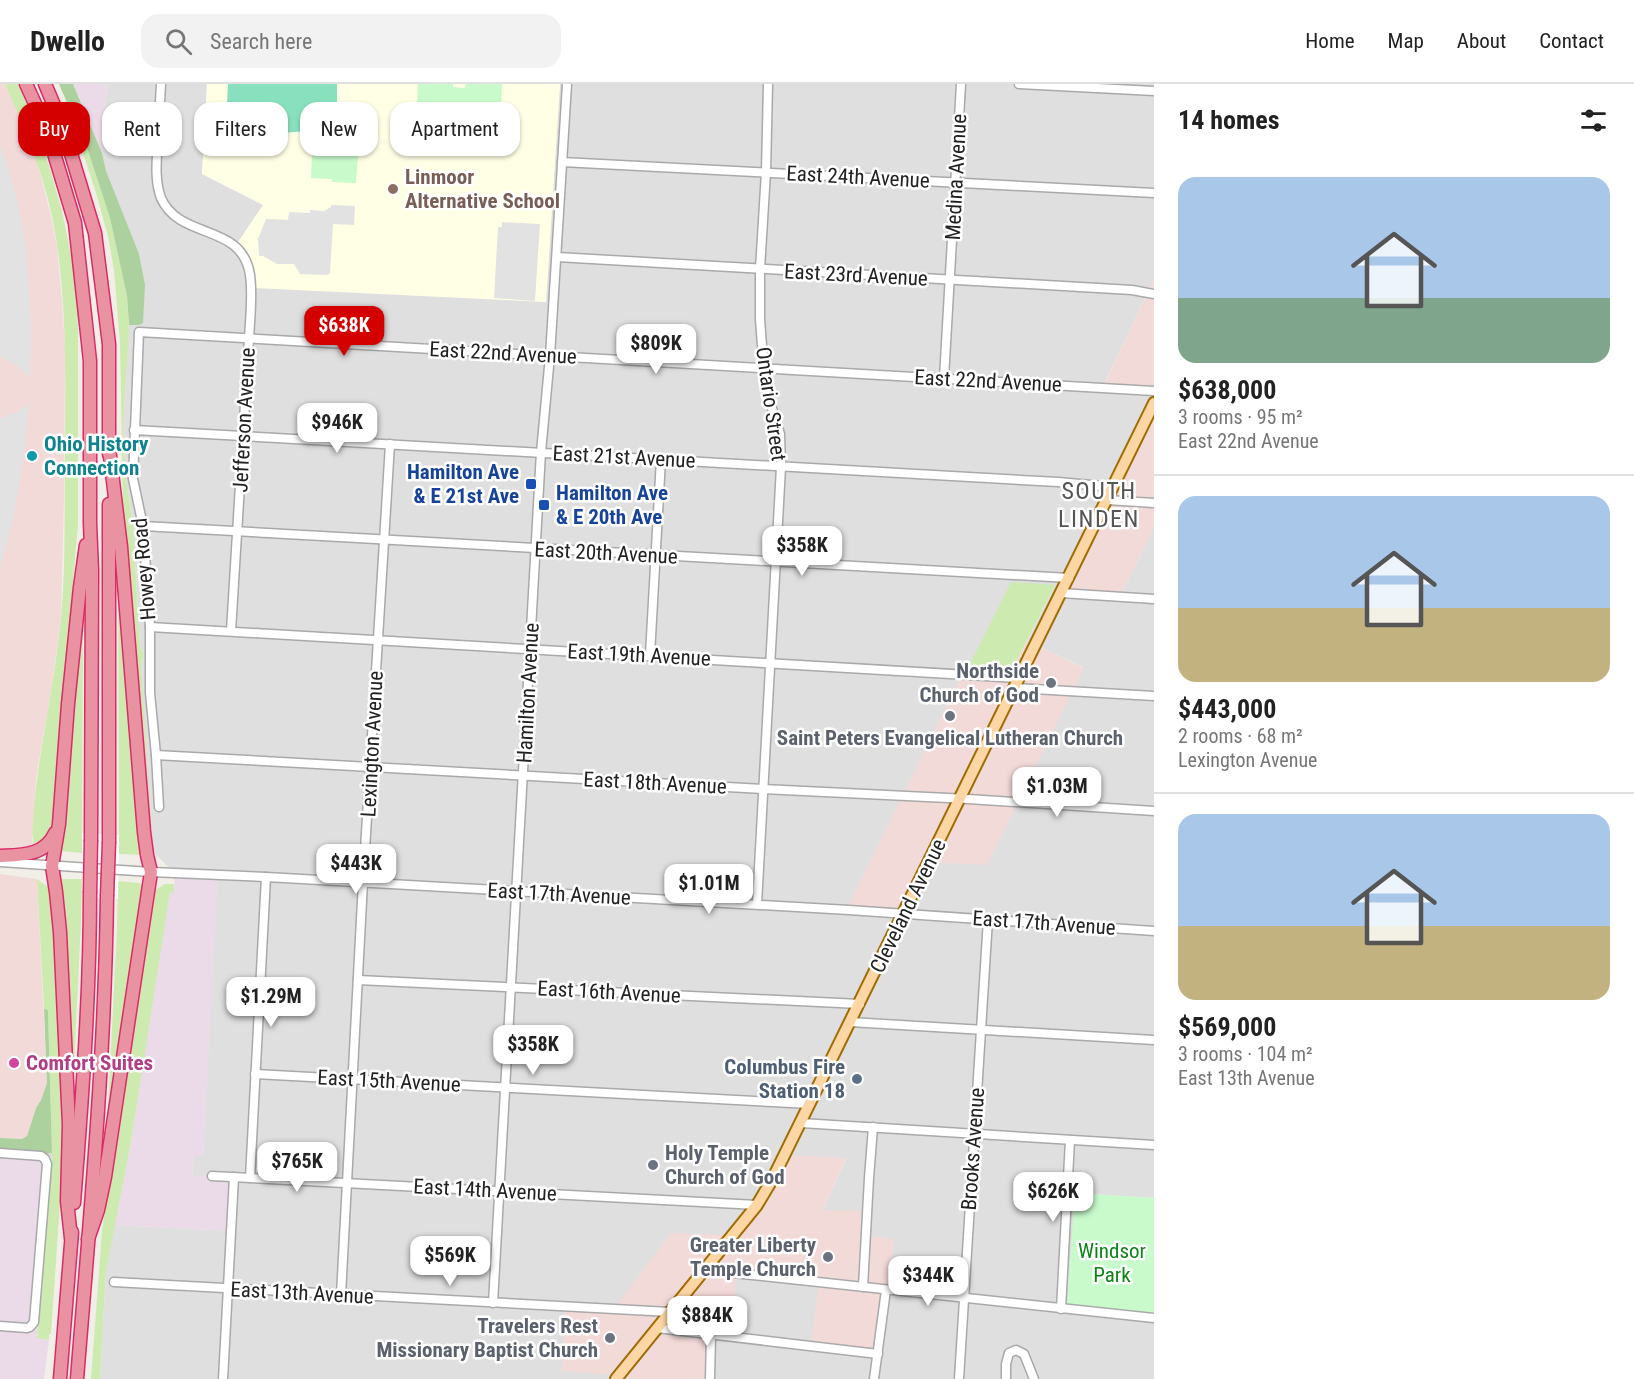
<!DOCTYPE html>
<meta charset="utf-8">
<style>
body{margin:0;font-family:"Roboto Condensed",sans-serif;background:#f2f2f2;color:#222;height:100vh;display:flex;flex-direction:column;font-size:22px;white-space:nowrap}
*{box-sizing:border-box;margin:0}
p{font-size:20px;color:#767676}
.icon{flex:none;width:33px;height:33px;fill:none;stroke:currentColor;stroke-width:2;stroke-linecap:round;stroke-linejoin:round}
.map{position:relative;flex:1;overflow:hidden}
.panel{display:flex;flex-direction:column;background:#fff;width:480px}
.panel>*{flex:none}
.hud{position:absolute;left:18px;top:18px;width:570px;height:54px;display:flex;gap:12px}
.price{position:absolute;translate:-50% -51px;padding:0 14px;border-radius:12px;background:#fff;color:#222;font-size:20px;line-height:39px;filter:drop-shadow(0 2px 3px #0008)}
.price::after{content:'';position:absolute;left:50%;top:36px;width:18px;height:14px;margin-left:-9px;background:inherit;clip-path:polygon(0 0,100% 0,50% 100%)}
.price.selected{background:#d40000;color:#fff}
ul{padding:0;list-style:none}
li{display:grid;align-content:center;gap:12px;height:318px;padding:0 24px}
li+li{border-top:2px solid #e0e0e0}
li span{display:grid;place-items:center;height:186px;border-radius:18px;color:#555}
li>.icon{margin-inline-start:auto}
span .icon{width:108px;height:108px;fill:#fffc;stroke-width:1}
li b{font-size:26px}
h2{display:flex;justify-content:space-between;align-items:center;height:72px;padding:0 24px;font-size:26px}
.pill{padding:0 21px;border-radius:18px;background:#fff;box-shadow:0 2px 4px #0004;font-size:21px;line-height:54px}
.pill.selected{background:#d40000;color:#fff}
header{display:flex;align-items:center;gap:36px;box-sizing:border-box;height:84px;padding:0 30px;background:#fff;border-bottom:2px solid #e0e0e0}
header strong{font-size:28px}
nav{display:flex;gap:33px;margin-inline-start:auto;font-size:21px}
.search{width:420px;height:54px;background:#f2f2f2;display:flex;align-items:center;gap:15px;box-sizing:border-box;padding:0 21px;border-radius:18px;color:#767676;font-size:22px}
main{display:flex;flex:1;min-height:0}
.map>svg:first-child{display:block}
</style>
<header>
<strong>Dwello</strong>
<div class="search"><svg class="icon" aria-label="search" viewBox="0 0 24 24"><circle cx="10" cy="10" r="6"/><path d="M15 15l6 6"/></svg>Search here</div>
<nav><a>Home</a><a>Map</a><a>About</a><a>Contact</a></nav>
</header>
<main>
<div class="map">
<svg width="1154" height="1295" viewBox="0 0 1154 1295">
<rect width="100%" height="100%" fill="#f2efe9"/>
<path fill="#e0dfdf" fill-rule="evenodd" d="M 107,0 L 207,0 L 202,90 L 546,218 L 560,0 L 1154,0 L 1154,195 L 1103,302 L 1154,307 L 1154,321 L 1120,513 L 1154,443 L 1154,1114 L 1075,1109 L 1074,1221 L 1154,1229 L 1154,1295 L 708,1295 L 711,1251 L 737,1188 L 866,1152 L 823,1126 L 846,1075 L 765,1103 L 616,1295 L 100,1295 L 106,1187 L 114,1141 L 232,1147 L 234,1094 L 192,1092 L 194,1072 L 203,1071 L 213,867 L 175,789 L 153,768 L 144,651 L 141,581 L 143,576 L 143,567 L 140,562 L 133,442 L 126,395 L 123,343 L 129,241 L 139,241 L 102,69 ZM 1055,501 L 1027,557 L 1083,583 L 928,778 L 961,593 L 970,585 L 969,582 Z"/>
<g fill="#f2dad9">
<polygon points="0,0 5,0 20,34 36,74 51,132 57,163 62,216 65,263 64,414 61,533 51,607 36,694 32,756 36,768 0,771"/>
<polygon points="1154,195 1154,307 1103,303"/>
<polygon points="1154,321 1154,443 1120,513 1061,510"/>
<polygon points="1027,557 1084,584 987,781 929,778 904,830 846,826 961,593 970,585 1011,588"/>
<polygon points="0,790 37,795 47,999 41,1016 36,1024 27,1052 23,1055 0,1054"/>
<polygon points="782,1071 846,1074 823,1126 867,1127 866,1152 894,1155 889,1206 885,1209 873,1265 811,1258 819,1198 737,1189 730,1252 711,1251 708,1295 616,1295 618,1291 562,1287 565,1224 613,1226 671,1149 727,1151 765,1103"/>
</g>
<g fill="#ebdbe8">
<polygon points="73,0 107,0 102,69"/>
<polygon points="175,789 218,790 203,1072 194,1072 192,1091 235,1094 232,1147 114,1141 131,1058 156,888 170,808 174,808"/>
<polygon points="0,1066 46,1070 52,1069 37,1254 49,1256 44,1295 0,1295"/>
</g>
<polygon fill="#ffffe5" points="207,0 560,0 546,218 254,204 248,176 238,158 263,121 202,90"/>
<g fill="#cdebb0">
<path d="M 5,0 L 18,0 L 32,32 L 49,82 L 62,127 L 73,181 L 78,229 L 78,440 L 65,591 L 59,740 L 36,768 C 30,752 33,741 34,724 C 37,684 45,646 51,607 C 55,583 58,559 61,535 C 66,481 64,426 65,372 C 65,292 68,211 52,132 C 42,86 24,43 5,0 Z"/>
<path d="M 65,14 L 78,36 L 110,134 L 127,212 L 129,246 L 123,343 L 126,395 L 133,442 L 140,562 C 144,568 144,574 141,581 L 153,768 L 150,761 L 123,423 L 120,259 L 114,186 L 108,152 L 96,109 Z"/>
<polygon points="118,487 142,771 119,770"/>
<polygon points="1011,498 1055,501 1011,588 970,585 969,582"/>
<polygon points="83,525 82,769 60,767 69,651"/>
<polygon points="37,795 48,803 50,802 52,808 62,1000 63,1056 62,1090 51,1250 49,1250 49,1256 37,1254 52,1069 48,928 46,925 44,925"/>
<polygon points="60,795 82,795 81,838 72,1024"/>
<polygon points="118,797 140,799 142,801 124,943 107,1043 117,845"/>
<polygon points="165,800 174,800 174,809 170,808 131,1058 106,1187 100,1295 91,1295 102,1146 153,809 155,804 157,805"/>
</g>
<g fill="#add19e">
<polygon points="59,0 73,0 102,69 106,87 139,170 145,201 143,239 139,241 129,241 127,212 110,134 78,36 65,14"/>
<polygon points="44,925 46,925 48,927 52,1069 46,1070 0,1066 0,1054 22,1055 27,1052 36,1024 41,1016 47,999"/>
</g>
<g fill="#c8facc">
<polygon points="418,0 453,0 453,3 465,4 466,0 502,0 500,46 416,42"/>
<polygon points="312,69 358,72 356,99 332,98 332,95 311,94"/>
<polygon points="1075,1109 1154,1114 1154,1229 1067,1220"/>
</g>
<polygon fill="#88e0be" points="228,0 337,0 337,23 334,49 306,47 272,50 232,48 226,41"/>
<g fill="#e2e2e2">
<polygon points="0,62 5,75 17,115 26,165 31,243 30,294 20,284 0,272"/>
<polygon points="331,121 355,122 354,141 333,140 330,189 327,191 300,190 294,180 277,180 263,172 259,172 258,155 266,135 288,136 289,128 310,129 310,126 324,127 331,123"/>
<polygon points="502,138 540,140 535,217 494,214 498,143 502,143"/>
<polygon points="29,319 24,368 14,431 0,484 0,335 19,327"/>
</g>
<polygon fill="#fff" points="82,749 119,751 118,815 82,814"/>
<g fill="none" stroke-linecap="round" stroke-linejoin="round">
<defs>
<g id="minor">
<path d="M 161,0 C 160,18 159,37 158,55 C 157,74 154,95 161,114 C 180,157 242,138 250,191 C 253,212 250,234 249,255 L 231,547"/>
<polyline points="1019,0 1154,7"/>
<polyline points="562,78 1154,109"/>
<polyline points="557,173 1132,206 1154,210"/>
<polyline points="944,294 961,0"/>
<polyline points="134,346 1058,398 1113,403"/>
<polyline points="1107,416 1154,419"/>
<polyline points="143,442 1069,494"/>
<polyline points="1061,509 1154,515"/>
<polyline points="150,543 1020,594"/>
<polyline points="650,571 661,375"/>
<polyline points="1015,604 1154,612"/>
<polyline points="156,671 763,705 968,715 1154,727"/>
<polyline points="159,723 156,671 150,609 150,543 143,442 133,395 139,248 1154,307"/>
<polyline points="0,778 151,788 266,793 849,826 1154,847"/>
<polyline points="757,820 781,383 780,350 765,302 760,235 760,185 766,88 768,0"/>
<polyline points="358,896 860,920"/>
<polyline points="850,938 1154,956"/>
<polyline points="255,990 810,1020"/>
<polyline points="801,1039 1154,1061"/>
<polyline points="0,1069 41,1072 45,1075 47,1080 34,1238 30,1243 27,1244 0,1242"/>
<polyline points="212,1092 757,1121"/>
<polyline points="250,1094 266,793"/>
<polyline points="705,1186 1154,1234"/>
<polyline points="114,1198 670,1228"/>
<polyline points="863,1203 869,1094 873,1043"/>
<polyline points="341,1211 363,798 390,360"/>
<polyline points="493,1219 541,368 550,272 567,0"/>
<polyline points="1061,1225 1070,1056"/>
<polyline points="657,1244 878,1270"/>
<polyline points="223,1295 234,1093"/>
<polyline points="710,1295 711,1250"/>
<polyline points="874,1295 886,1206"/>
<polyline points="959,1295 988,835"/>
<polyline points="1006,1295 1006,1280 1009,1269 1016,1266 1024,1270 1034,1295"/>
</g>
<polyline id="major" points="616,1295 757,1121 772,1096 1154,319"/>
<g id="highway">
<polyline points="26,0 47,46 75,139 90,277 90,439 92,486 91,756"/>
<polyline points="45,0 62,40 95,149 109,260 109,370"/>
<polyline points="109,758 109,420"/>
<path d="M 0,772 C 21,771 45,772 55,749"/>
<path d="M 74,1119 C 82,1016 90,912 90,809"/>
<polyline points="71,1154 67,1117 69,1041 60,848 56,808 52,782 59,740 68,620 80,503 86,461"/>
<polyline points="88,1155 98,1126 105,1093 151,788 147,771 144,748 121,463 109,364"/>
<polyline points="60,1295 72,1148"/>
<path d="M 77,1295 C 90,1134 105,973 107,812"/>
</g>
</defs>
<use href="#minor" stroke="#a9a9a9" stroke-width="11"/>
<use href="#major" stroke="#a06b00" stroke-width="14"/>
<use href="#highway" stroke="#dc2a67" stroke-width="15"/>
<use href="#minor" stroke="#fff" stroke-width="8"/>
<use href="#major" stroke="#fcd6a4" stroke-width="10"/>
<use href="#highway" stroke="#e892a2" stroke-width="12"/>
<defs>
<g id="highway-bridge">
<polyline points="90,809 91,756"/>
<polyline points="107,812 109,758"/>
</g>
</defs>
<use href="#highway-bridge" stroke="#dc2a67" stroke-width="15" stroke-linecap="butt"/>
<use href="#highway-bridge" stroke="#e892a2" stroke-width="12"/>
</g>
<circle fill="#8d6e63" stroke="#fff" stroke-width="2" cx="393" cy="105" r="6"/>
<circle fill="#0f9aa8" stroke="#fff" stroke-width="2" cx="32" cy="372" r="6"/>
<g fill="#1a4fb4" stroke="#fff" stroke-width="2">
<rect x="525" y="394" width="12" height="12" rx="3"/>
<rect x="538" y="415" width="12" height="12" rx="3"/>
</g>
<g fill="#6b7280" stroke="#fff" stroke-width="2">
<circle cx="1051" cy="599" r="6"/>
<circle cx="950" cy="632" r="6"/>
<circle cx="653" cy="1081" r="6"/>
<circle cx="828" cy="1173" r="6"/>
<circle cx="610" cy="1254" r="6"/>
</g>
<circle fill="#d1479c" stroke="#fff" stroke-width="2" cx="14" cy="979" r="6"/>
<circle fill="#5c6f8a" stroke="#fff" stroke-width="2" cx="857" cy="995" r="6"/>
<g text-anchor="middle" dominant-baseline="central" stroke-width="5" stroke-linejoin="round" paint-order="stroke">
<g font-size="21" font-weight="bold" fill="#785e54" stroke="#fff" text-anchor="start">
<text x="405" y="93">Linmoor<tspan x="405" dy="24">Alternative School</tspan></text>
</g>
<g font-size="21" fill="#222" stroke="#fff">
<text transform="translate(858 93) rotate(3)">East 24th Avenue</text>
<text transform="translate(956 93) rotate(-87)">Medina Avenue</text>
<text transform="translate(856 191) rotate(3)">East 23rd Avenue</text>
<text transform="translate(503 269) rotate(3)">East 22nd Avenue</text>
<text transform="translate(988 297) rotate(3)">East 22nd Avenue</text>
<text transform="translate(771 320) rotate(82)">Ontario Street</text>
<text transform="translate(244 336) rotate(-87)">Jefferson Avenue</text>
<text transform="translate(624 373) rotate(3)">East 21st Avenue</text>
<text transform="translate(606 469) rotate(3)">East 20th Avenue</text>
<text transform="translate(144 485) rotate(-95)">Howey Road</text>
<text transform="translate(639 571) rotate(3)">East 19th Avenue</text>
<text transform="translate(528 609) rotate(-87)">Hamilton Avenue</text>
<text transform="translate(372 660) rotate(-87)">Lexington Avenue</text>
<text transform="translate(655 699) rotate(3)">East 18th Avenue</text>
<text transform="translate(559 810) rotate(3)">East 17th Avenue</text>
<text transform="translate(908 822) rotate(-64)">Cleveland Avenue</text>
<text transform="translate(1044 839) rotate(4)">East 17th Avenue</text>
<text transform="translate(609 908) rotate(3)">East 16th Avenue</text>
<text transform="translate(389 997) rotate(3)">East 15th Avenue</text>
<text transform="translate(973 1065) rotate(-86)">Brooks Avenue</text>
<text transform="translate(485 1106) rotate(3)">East 14th Avenue</text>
<text transform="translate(302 1209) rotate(3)">East 13th Avenue</text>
</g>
<g font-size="21" font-weight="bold" fill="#0d838f" stroke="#fff" text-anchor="start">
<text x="44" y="360">Ohio History<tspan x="44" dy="24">Connection</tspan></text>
</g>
<g font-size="21" font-weight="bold" fill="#164399" stroke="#fff" text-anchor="end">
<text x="519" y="388">Hamilton Ave<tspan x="519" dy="24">&amp; E 21st Ave</tspan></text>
<text x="556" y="409" text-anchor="start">Hamilton Ave<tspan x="556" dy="24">&amp; E 20th Ave</tspan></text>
</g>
<g font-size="21" font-weight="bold" fill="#5b616d" stroke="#fff" text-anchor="end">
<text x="1039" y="587">Northside<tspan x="1039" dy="24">Church of God</tspan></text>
<text x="950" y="654" text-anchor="middle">Saint Peters Evangelical Lutheran Church</text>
<text x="665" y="1069" text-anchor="start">Holy Temple<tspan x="665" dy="24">Church of God</tspan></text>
<text x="816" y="1161">Greater Liberty<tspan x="816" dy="24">Temple Church</tspan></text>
<text x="598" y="1242">Travelers Rest<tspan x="598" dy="24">Missionary Baptist Church</tspan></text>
</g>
<g font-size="21" font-weight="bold" fill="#b23c85" stroke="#fff" text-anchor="start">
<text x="26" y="979">Comfort Suites</text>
</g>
<g font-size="21" font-weight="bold" fill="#4e5e75" stroke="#fff" text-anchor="end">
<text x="845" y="983">Columbus Fire<tspan x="845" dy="24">Station 18</tspan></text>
</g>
<g font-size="21" fill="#0c8416" stroke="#fff">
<text x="1112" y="1167">Windsor<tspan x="1112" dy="24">Park</tspan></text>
</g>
<g font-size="24" letter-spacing="1.5" fill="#555" stroke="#fff">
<text x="1099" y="407">SOUTH<tspan x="1099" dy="28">LINDEN</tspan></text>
</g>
</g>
</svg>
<b class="price selected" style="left:344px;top:273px">$638K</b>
<b class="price" style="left:656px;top:291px">$809K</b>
<b class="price" style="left:337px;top:370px">$946K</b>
<b class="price" style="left:802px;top:493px">$358K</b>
<b class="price" style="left:1057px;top:734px">$1.03M</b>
<b class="price" style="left:356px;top:811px">$443K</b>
<b class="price" style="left:709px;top:831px">$1.01M</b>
<b class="price" style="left:271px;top:944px">$1.29M</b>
<b class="price" style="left:533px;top:992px">$358K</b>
<b class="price" style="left:297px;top:1109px">$765K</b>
<b class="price" style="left:1053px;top:1139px">$626K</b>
<b class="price" style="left:450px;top:1203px">$569K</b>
<b class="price" style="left:928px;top:1223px">$344K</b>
<b class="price" style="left:707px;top:1263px">$884K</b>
<div class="hud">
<a class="pill selected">Buy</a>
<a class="pill">Rent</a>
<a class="pill">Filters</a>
<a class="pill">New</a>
<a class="pill">Apartment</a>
</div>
</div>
<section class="panel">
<h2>14 homes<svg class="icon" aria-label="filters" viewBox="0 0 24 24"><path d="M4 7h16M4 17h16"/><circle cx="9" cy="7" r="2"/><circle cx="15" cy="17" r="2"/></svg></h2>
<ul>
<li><span style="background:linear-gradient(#a9c7e8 65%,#7fa58c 0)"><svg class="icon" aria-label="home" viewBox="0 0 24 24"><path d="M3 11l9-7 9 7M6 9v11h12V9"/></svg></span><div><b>$638,000</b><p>3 rooms · 95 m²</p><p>East 22nd Avenue</p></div></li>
<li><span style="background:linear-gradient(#a9c7e8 60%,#c2b280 0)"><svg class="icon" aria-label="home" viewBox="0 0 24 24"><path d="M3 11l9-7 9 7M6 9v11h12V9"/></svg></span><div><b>$443,000</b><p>2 rooms · 68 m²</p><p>Lexington Avenue</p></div></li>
<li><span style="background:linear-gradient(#a9c7e8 60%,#c2b280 0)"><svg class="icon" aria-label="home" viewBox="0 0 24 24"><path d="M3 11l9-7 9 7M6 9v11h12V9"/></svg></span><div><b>$569,000</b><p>3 rooms · 104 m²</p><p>East 13th Avenue</p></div></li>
</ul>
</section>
</main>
